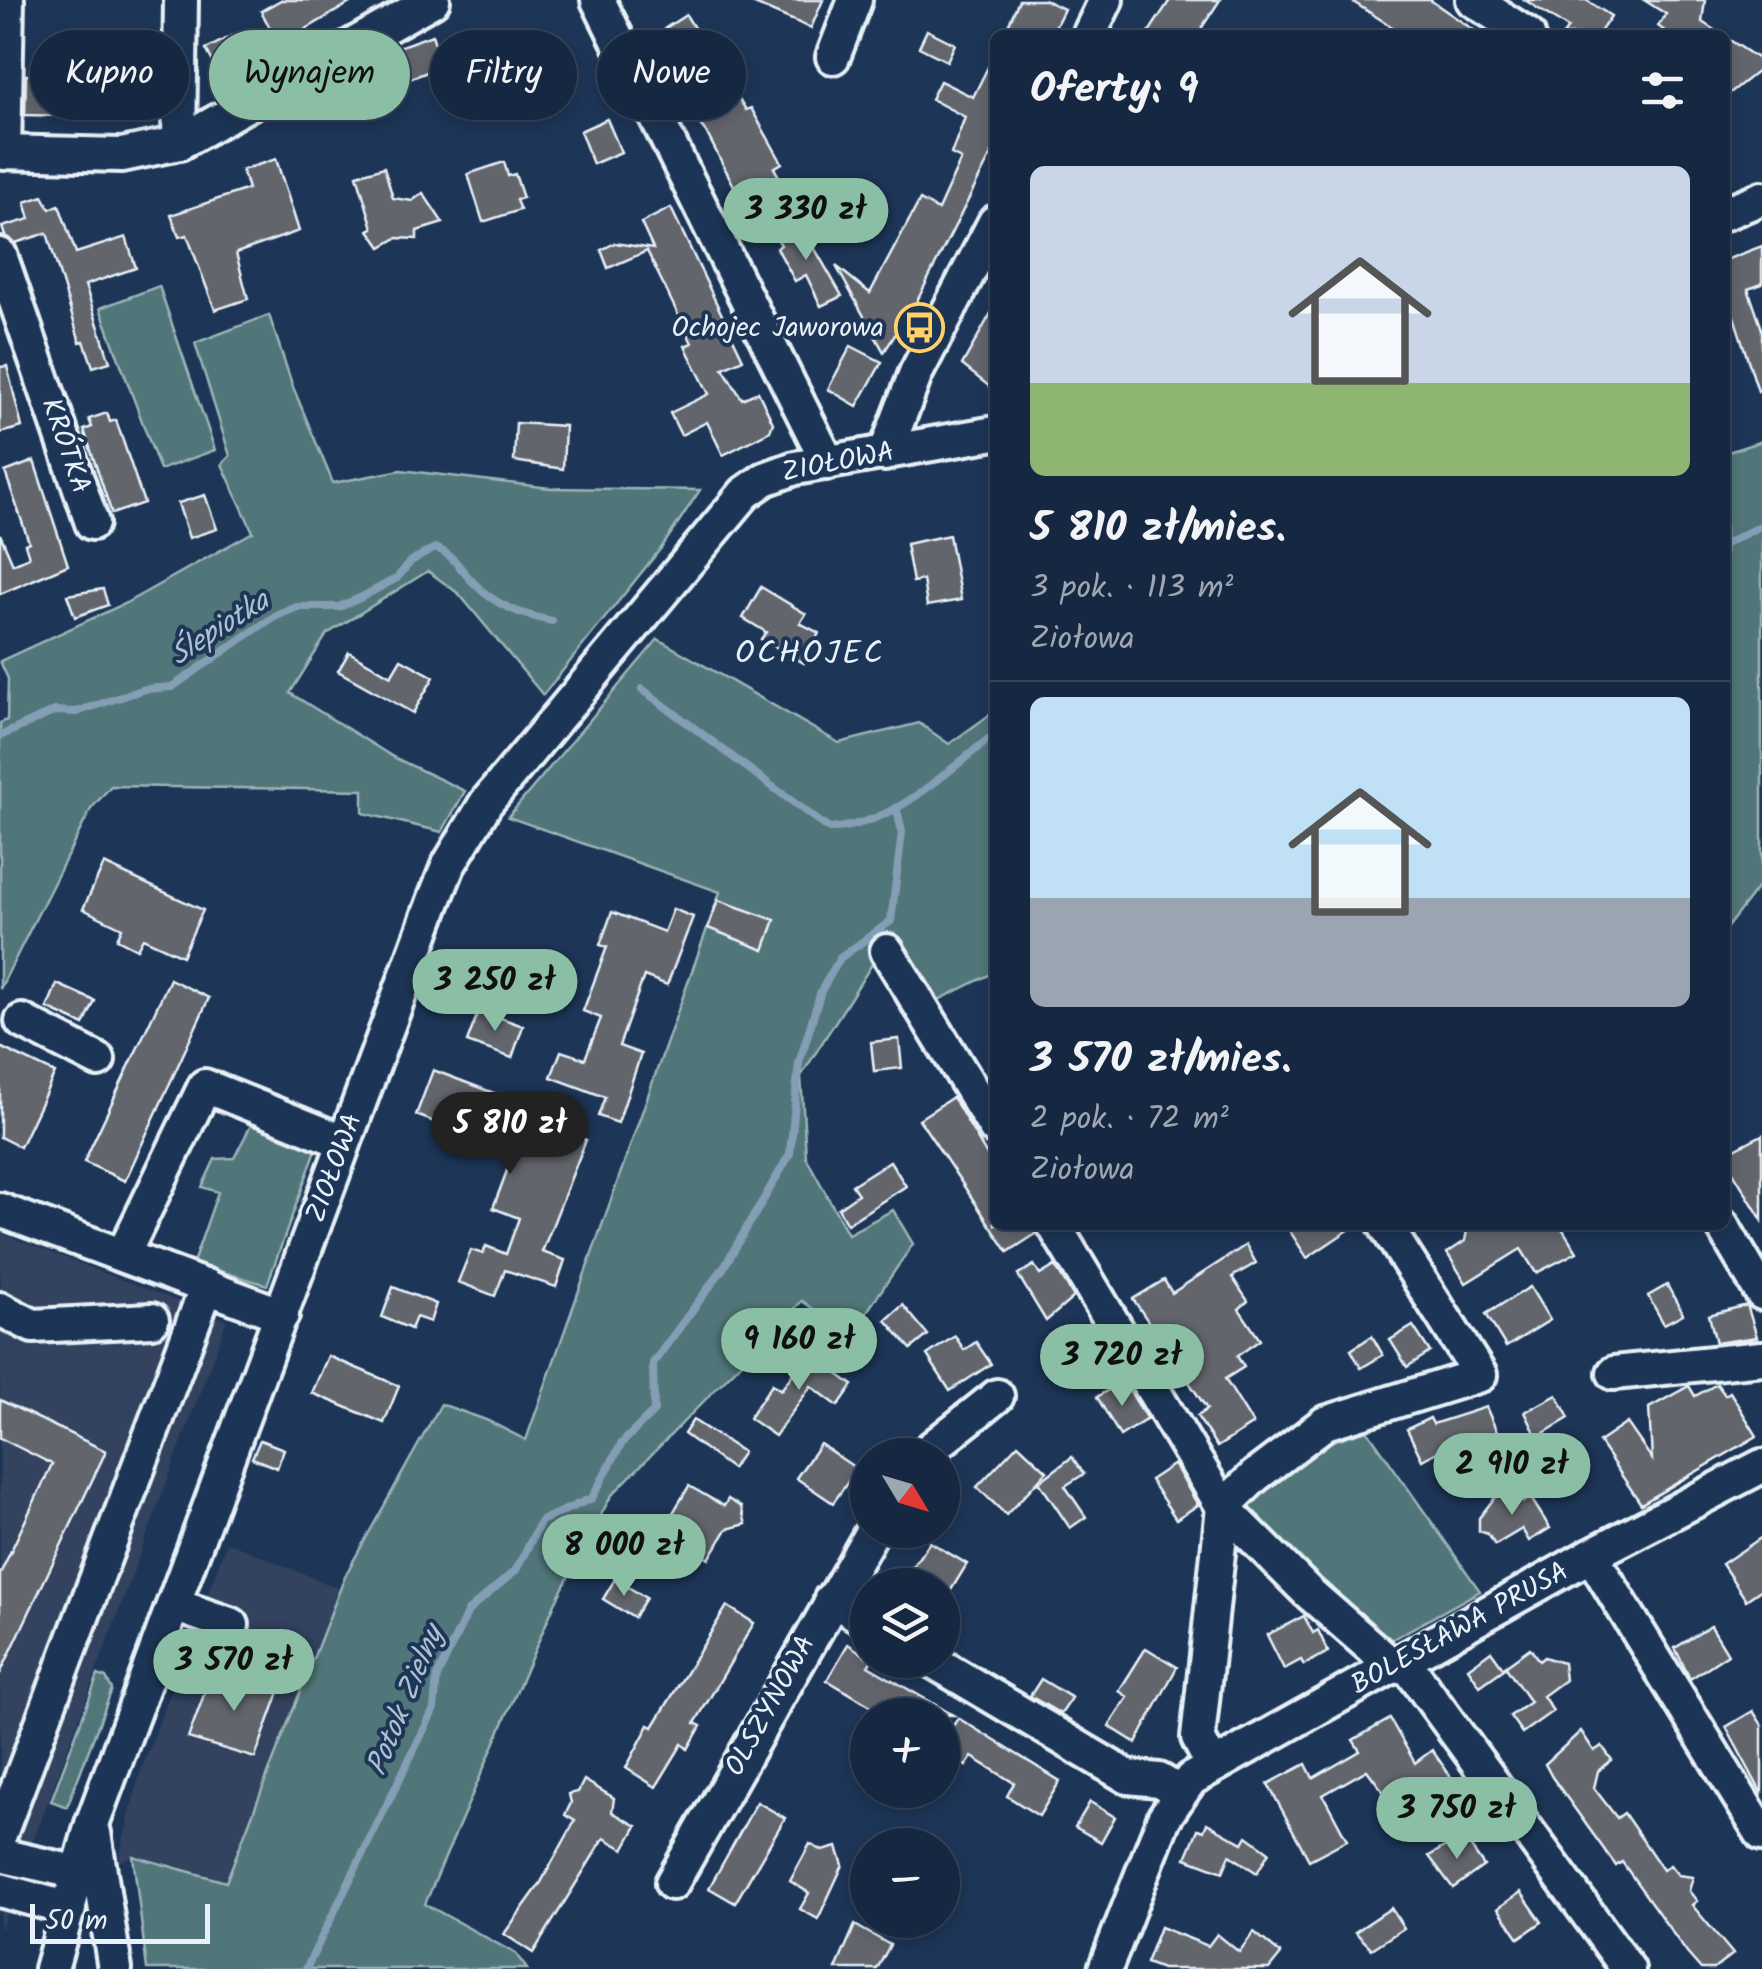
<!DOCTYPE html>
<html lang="pl">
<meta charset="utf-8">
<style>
body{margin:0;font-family:Kalam,sans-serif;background:#23344c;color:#f1f3f6;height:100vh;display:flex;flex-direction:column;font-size:38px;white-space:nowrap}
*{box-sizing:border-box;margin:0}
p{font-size:32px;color:#9ea6b1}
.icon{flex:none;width:55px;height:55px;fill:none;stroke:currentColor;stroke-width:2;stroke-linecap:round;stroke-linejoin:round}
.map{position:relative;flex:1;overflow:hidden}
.side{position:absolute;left:990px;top:30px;width:740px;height:1200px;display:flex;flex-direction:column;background:#162841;border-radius:15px;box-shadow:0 5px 15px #0003,0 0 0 2px #35445a}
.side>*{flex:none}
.banner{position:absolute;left:30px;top:30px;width:810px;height:90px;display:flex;gap:20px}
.needle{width:65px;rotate:128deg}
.tools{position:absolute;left:850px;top:1438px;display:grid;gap:20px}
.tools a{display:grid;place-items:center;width:110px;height:110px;border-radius:50%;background:#162841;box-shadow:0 5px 15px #0003,0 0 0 2px #35445a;font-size:50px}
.scale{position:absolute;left:30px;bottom:25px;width:180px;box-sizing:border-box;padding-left:10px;border:5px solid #e8f1f8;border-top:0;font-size:28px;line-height:35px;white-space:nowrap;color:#e8f1f8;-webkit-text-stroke:8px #1d3557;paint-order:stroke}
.price{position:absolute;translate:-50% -85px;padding:0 22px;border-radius:35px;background:#8abfa5;color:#111;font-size:32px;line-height:65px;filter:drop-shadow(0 2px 5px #0008)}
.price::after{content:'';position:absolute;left:50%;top:60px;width:30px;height:22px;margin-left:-15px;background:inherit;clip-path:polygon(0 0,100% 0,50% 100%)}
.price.on{background:#222;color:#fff}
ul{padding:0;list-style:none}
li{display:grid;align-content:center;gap:20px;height:530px;padding:0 40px}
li+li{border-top:2px solid #35445a}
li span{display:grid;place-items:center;height:310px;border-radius:15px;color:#555}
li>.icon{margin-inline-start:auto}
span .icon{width:180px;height:180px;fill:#fffc;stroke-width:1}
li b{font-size:42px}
h2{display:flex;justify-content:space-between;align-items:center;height:120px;padding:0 40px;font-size:42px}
.chip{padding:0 35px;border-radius:45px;background:#162841;box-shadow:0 5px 15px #0003,0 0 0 2px #35445a;font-size:35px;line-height:90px}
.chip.on{background:#8abfa5;color:#111}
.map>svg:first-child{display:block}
</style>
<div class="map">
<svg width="1762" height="1969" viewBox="0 0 1762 1969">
<rect width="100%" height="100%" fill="#1d3557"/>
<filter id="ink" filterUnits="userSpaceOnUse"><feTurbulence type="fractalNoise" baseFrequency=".01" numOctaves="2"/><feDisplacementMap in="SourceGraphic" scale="20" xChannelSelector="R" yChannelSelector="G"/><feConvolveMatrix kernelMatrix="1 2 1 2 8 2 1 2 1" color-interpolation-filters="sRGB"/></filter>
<g filter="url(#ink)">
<g fill="#32435e">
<polygon points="0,1233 227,1320 0,1931"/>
<polygon points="227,1542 340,1589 225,1883 133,1856 118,1862 139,1776"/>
</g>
<g fill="#517679" stroke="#9cb4b8" stroke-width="2.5">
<polygon points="159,286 215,450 160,470 100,308"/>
<polygon points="269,315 293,387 333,483 401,470 550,488 700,490 662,547 543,695 459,594 428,571 327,634 290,693 393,757 465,791 442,832 363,813 363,790 111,786 91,809 0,989 0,723 7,720 8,679 0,661 126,603 253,532 222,464 230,456 195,343"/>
<polygon points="1762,441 1762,882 1725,930 1725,453"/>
<polygon points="658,639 839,743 919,723 949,744 995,711 995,972 904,1017 874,961 801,1076 806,1157 848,1234 893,1210 913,1244 851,1335 802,1301 611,1496 555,1603 425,1904 516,1954 527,1969 147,1969 133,1856 226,1882 346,1574 441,1404 486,1420 526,1440 720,892 508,817"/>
<polygon points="251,1125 316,1150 267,1285 193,1263 218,1192 202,1187 215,1159 234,1158"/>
<polygon points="1367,1430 1480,1591 1380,1646 1238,1508 1313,1447"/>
<polygon points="98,1675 106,1678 112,1689 67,1807 51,1801"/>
</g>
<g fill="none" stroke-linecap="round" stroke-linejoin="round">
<g stroke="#849eb5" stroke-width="8">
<polyline points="1725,544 1762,525"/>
<path d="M 642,689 L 829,829 C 897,824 943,774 995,734"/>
<path d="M 0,736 L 55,711 L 76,712 L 145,689 L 172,687 L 272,618 L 297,607 L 339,607 L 362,597 L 397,578 L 411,561 L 435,548 C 454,554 461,571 475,584 C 497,607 523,615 552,621"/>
<polyline points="306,1969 434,1709 437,1677 468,1611 516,1570 541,1521 592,1498 622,1443 654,1411 653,1363 724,1267 790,1154 799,1063 821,991 840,958 891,921 902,832 897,810"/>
</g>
</g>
<g fill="#63656d" stroke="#e8f1f8" stroke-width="2.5">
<polygon points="281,0 355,0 279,45 261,11"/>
<polygon points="745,0 823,0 811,28"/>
<polygon points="1019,0 1045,0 1064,9 1051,35 1026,35 1008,26"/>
<polygon points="1170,0 1220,0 1197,35 1147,35"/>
<polygon points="1350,0 1430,0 1481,35 1405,35"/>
<polygon points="1525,0 1586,0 1611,16 1598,35 1563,35 1568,28"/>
<polygon points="1644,0 1705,0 1702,22 1722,35 1670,35 1658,26 1666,14"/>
<polygon points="686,15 698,34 676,48 664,29"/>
<polygon points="927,30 955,44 947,61 919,47"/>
<polygon points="432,35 443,66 409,79 398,47"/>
<polygon points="232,36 247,63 221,77 206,49"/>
<polygon points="1725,37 1762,61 1762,68 1725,97"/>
<polygon points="559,45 575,75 518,101 511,82 521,77 515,64"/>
<polygon points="995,53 995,147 917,301 884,352 836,266 870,293 920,200 938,210 961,159 951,154 965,117 931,99 940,81 973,97"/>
<polygon points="26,75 68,75 68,81 154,82 153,118 105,116 105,107 67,106 67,116 25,115"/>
<polygon points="711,90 718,102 736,94 746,110 751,108 782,163 774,168 785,187 746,209 706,132 685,106"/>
<polygon points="607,119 621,152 593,164 580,131"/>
<polygon points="276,159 299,231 236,253 248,299 215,310 187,235 179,237 171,215 248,189 242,170"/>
<polygon points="504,162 508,176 515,174 523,198 516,200 520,210 483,222 468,174"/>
<polygon points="384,167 393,198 412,201 423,193 443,223 417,231 417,239 397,238 381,247 369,230 373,228 357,175"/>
<polygon points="43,196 50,209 59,205 76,253 126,237 136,268 85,285 110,362 93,367 84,341 80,342 47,233 15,243 5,236 2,227 30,219 25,202"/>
<polygon points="671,208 743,359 723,368 742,399 758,392 773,423 770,431 723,455 707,422 681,435 670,413 709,394 685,346 692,343 647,251 608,268 601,250 615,243 653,249 641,223"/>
<polygon points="799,221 842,296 821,306 806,275 795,281 777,248 781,245 775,235"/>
<polygon points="1762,246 1762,284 1748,289 1762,329 1762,390 1758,391 1729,301 1725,302 1725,260"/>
<polygon points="995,306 995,391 962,365"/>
<polygon points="851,346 882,362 857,406 828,389"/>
<polygon points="7,366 22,427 0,433 0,367"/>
<polygon points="107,413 110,422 116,420 144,503 112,514 84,430 92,427 89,419"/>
<polygon points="516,423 565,426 563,469 514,461"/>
<polygon points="34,461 68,565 0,594 0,534 13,564 29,557 25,544 29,542 5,472"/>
<polygon points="205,495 217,529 189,538 178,503"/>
<polygon points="949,535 961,600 927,606 923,580 913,582 906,544"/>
<polygon points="761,587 806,614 800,623 819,633 804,663 761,639 766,632 743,618"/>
<polygon points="103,589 108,605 75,617 67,595"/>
<polygon points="349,652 391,676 401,659 434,677 413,713 338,671"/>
<polygon points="104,864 203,910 182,956 143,938 137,949 117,939 122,928 83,909"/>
<polygon points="718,900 775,920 764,950 708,928"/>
<polygon points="673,909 693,917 667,985 644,976 619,1046 641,1054 618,1123 598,1116 605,1097 551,1077 561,1051 585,1059 601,1018 583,1011 607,947 600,945 612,912 664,932"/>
<polygon points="170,979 209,998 125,1181 84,1162"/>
<polygon points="57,984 95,1001 84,1025 47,1008"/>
<polygon points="479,1010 523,1026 512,1058 467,1042"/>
<polygon points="899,1039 902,1068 874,1071 871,1042"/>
<polygon points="0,1047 55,1073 20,1147 0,1137"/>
<polygon points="433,1070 507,1098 503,1107 586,1140 542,1252 565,1260 556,1287 505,1270 495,1296 458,1282 471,1250 483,1254 486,1246 506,1254 519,1218 493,1208 514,1152 416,1115"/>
<polygon points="953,1097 995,1169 995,1225 1034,1225 1036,1234 1008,1252 919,1119"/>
<polygon points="1762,1135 1762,1220 1725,1159 1725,1154"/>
<polygon points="890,1161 906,1186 847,1224 838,1208 858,1194 852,1185"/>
<polygon points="1286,1225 1356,1225 1307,1258"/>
<polygon points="1468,1225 1560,1225 1577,1252 1536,1273 1521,1249 1466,1283 1447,1253 1465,1241"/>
<polygon points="1246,1245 1256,1263 1232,1277 1248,1301 1239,1309 1260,1340 1237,1356 1244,1367 1225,1379 1253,1424 1217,1447 1197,1416 1207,1409 1133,1299 1164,1280 1172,1293"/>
<polygon points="1034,1265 1040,1275 1055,1266 1074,1297 1046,1321 1018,1275"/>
<polygon points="1667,1285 1683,1314 1664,1324 1648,1296"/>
<polygon points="393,1287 436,1304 430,1322 416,1317 411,1329 382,1317"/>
<polygon points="1530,1287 1550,1320 1506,1347 1486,1314"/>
<polygon points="903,1305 928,1335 911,1349 886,1320"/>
<polygon points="1747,1305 1757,1337 1716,1343 1709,1315"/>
<polygon points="1413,1326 1430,1352 1407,1367 1390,1340"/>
<polygon points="955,1336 964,1350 976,1342 991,1364 950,1391 927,1355"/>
<polygon points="1372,1336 1383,1355 1361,1368 1351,1350"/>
<polygon points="808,1353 853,1385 838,1406 811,1386 775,1436 749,1418 772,1384 781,1390"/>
<polygon points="328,1356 399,1386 384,1423 312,1393"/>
<polygon points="1717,1384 1725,1395 1730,1392 1757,1436 1641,1504 1599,1442 1627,1423 1652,1459 1649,1408 1689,1386 1695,1396"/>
<polygon points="1116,1385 1121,1392 1128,1388 1147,1419 1120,1436 1097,1397"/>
<polygon points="1557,1395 1569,1418 1537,1437 1525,1412"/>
<polygon points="0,1400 106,1451 0,1674 0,1574 52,1464 0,1438"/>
<polygon points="1486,1407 1501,1441 1453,1465 1445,1448 1422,1460 1407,1429 1430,1418 1433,1424"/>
<polygon points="693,1420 743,1452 732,1469 684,1434"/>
<polygon points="260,1440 284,1449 277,1468 252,1458"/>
<polygon points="820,1444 857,1469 833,1503 796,1478"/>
<polygon points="1018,1444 1047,1471 1006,1515 977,1487"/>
<polygon points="1072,1457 1084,1474 1065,1486 1086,1517 1070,1528 1039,1482"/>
<polygon points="1174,1464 1198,1505 1176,1519 1150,1480"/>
<polygon points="689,1486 724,1506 728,1499 741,1507 746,1524 727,1529 709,1559 662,1531"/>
<polygon points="1514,1487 1523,1502 1531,1498 1550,1528 1529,1541 1522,1529 1495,1545 1488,1534 1479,1531 1479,1518 1499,1492 1504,1499"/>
<polygon points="1762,1537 1762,1589 1746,1600 1722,1564"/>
<polygon points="930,1542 967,1564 948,1595 942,1585 899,1585"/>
<polygon points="615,1579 646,1598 634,1618 603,1599"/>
<polygon points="727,1606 754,1623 695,1723 701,1726 688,1749 682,1744 656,1787 626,1768 649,1725 653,1727"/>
<polygon points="1304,1616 1313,1633 1318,1630 1328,1652 1304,1665 1301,1660 1284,1669 1267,1635"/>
<polygon points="1711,1626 1728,1654 1690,1679 1675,1648"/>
<polygon points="848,1644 872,1660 868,1666 953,1715 886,1715 827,1680"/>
<polygon points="1146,1648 1177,1667 1136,1743 1109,1726 1128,1697 1119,1691"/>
<polygon points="1530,1648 1539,1661 1544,1657 1563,1663 1565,1680 1543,1696 1553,1711 1522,1733 1510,1716 1530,1702 1505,1666"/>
<polygon points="1491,1651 1504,1669 1480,1686 1468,1668"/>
<polygon points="225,1671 279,1692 255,1758 188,1738 212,1673 223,1677"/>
<polygon points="1041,1679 1072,1698 1061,1714 1030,1696"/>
<polygon points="1753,1711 1762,1725 1762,1794 1726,1727"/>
<polygon points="958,1718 1060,1781 1039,1816 1007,1796 1014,1783 972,1757 966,1766 942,1752 942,1743"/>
<polygon points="1390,1719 1415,1763 1432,1750 1456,1784 1405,1821 1367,1770 1323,1795 1347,1840 1309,1860 1268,1784 1306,1764 1313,1778 1360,1751 1353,1740"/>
<polygon points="1581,1731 1594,1751 1602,1746 1612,1760 1598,1771 1594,1788 1617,1818 1624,1813 1663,1870 1670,1865 1678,1875 1693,1877 1689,1891 1697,1901 1692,1905 1733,1954 1714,1969 1701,1969 1687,1953 1622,1862 1616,1866 1552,1777 1545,1764"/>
<polygon points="584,1780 614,1798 612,1812 637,1826 624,1849 604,1838 533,1953 504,1934 540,1884 575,1821 565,1815 571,1803 569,1794 578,1792"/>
<polygon points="757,1802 785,1818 735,1903 709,1888"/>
<polygon points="1090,1802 1115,1817 1101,1842 1075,1827"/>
<polygon points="1207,1823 1243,1843 1247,1836 1269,1852 1257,1873 1230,1855 1223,1872 1186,1858 1198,1829 1204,1831"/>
<polygon points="1463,1836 1484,1866 1453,1888 1429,1856"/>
<polygon points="810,1844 823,1851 837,1847 843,1865 818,1919 800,1909 809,1893 790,1881"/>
<polygon points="1521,1892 1542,1922 1519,1938 1498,1908"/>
<polygon points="1391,1908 1404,1928 1372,1949 1355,1932"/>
<polygon points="855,1925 890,1945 877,1969 836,1969"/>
<polygon points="1160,1927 1208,1946 1217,1934 1239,1952 1254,1932 1281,1954 1269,1969 1162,1969 1146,1963"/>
</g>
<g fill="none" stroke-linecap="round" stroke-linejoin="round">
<defs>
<g id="minor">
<polyline points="598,0 828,463"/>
<polyline points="1473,0 1528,35"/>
<polyline points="1089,35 1106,0"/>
<polyline points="833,57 855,0"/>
<polyline points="179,143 181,0"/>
<polyline points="0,152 122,155 179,143 433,0"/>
<polyline points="4,153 7,0"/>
<polyline points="1725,213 1762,198"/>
<polyline points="0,255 92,523"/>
<polyline points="885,454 916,373 995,222"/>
<polyline points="887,951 995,1128"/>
<polyline points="22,1021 98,1060"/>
<polyline points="0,1210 282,1315"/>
<polyline points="1054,1225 1223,1507 1308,1592 1394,1667"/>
<polyline points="1722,1225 1762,1293"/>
<polyline points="123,1255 205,1086 344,1142"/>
<polyline points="0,1309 33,1326 152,1320"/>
<polyline points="1614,1373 1762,1358"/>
<polyline points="923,1455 997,1396"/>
<polyline points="1591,1555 1762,1834"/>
<polyline points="831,1599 868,1621"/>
<polyline points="174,1605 232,1625"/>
<polyline points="931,1660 1128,1777 1159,1780 1179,1792"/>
<polyline points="1404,1661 1628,1969"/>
<polyline points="1212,1765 1198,1738 1223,1507 1255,1476 1325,1423 1480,1375 1385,1225"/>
<polyline points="94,1833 115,1969"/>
<polyline points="0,1834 207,1286"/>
<polyline points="0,1855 79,1873"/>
<polyline points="672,1883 873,1530"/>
<polyline points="0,1890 69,1909"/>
<polyline points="51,1969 92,1824 434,901 448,866 486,803 745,493 765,479 795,468 995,433"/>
<polyline points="1105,1969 1164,1818 1191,1779 1591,1555 1762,1466"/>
</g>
</defs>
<use href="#minor" stroke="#e8f1f8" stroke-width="40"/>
<use href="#minor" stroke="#1d3557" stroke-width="32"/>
</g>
</g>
<defs>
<symbol id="bus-ring" viewBox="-11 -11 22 22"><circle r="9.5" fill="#1d3557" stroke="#ffd166" stroke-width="1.5"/><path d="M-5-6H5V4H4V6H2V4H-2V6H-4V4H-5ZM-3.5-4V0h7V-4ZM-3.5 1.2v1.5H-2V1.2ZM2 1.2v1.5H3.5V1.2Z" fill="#ffd166"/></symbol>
</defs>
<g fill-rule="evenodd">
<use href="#bus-ring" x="892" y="300" width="55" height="55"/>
</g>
<g text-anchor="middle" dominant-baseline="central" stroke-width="8" stroke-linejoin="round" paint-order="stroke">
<g font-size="28" fill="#e8f1f8" stroke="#1d3557" text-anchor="end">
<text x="884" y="328">Ochojec Jaworowa</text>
</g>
<g font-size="28" fill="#e8f1f8" stroke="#1d3557">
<text transform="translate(65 446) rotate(71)">KRÓTKA</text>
<text transform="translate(838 463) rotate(-11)">ZIOŁOWA</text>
<text transform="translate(335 1168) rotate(-70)">ZIOŁOWA</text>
<text transform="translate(1460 1629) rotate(-29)">BOLESŁAWA PRUSA</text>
<text transform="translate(771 1706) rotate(-61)">OLSZYNOWA</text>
</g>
<g font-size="30" font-style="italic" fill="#aec1d1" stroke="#1d3557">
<text transform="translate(220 629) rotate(-33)">Ślepiotka</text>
<text transform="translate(406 1701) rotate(-68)">Potok Zielny</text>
</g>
<g font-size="32" letter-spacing="2.5" fill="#e8f1f8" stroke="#1d3557">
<text x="810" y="654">OCHOJEC</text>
</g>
</g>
</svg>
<div class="tools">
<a><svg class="needle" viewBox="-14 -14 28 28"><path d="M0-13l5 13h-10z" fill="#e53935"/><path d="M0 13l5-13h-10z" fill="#9ea6b1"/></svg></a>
<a><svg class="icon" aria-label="layers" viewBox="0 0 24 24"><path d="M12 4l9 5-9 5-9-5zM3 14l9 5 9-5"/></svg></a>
<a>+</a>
<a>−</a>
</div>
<div class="scale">50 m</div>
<b class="price" style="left:806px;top:263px">3 330 zł</b>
<b class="price" style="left:495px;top:1034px">3 250 zł</b>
<b class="price on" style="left:510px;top:1177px">5 810 zł</b>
<b class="price" style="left:799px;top:1393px">9 160 zł</b>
<b class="price" style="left:1122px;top:1409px">3 720 zł</b>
<b class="price" style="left:1512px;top:1518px">2 910 zł</b>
<b class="price" style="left:624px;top:1599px">8 000 zł</b>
<b class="price" style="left:234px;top:1714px">3 570 zł</b>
<b class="price" style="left:1457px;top:1862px">3 750 zł</b>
<div class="banner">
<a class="chip">Kupno</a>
<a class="chip on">Wynajem</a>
<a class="chip">Filtry</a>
<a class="chip">Nowe</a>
</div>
<section class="side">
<h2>Oferty: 9<svg class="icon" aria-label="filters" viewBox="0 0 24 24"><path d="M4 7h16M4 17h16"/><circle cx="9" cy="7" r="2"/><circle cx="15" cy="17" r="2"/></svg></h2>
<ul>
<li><span style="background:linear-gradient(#c9d6e8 70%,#8fb573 0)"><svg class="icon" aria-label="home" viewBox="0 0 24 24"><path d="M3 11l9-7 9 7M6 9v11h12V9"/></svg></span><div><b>5 810 zł/mies.</b><p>3 pok. · 113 m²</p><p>Ziołowa</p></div></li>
<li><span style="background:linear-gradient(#bfe0f5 65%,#9aa5b1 0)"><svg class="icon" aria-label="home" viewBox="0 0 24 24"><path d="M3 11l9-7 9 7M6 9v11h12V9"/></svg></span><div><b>3 570 zł/mies.</b><p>2 pok. · 72 m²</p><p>Ziołowa</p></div></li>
</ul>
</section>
</div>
